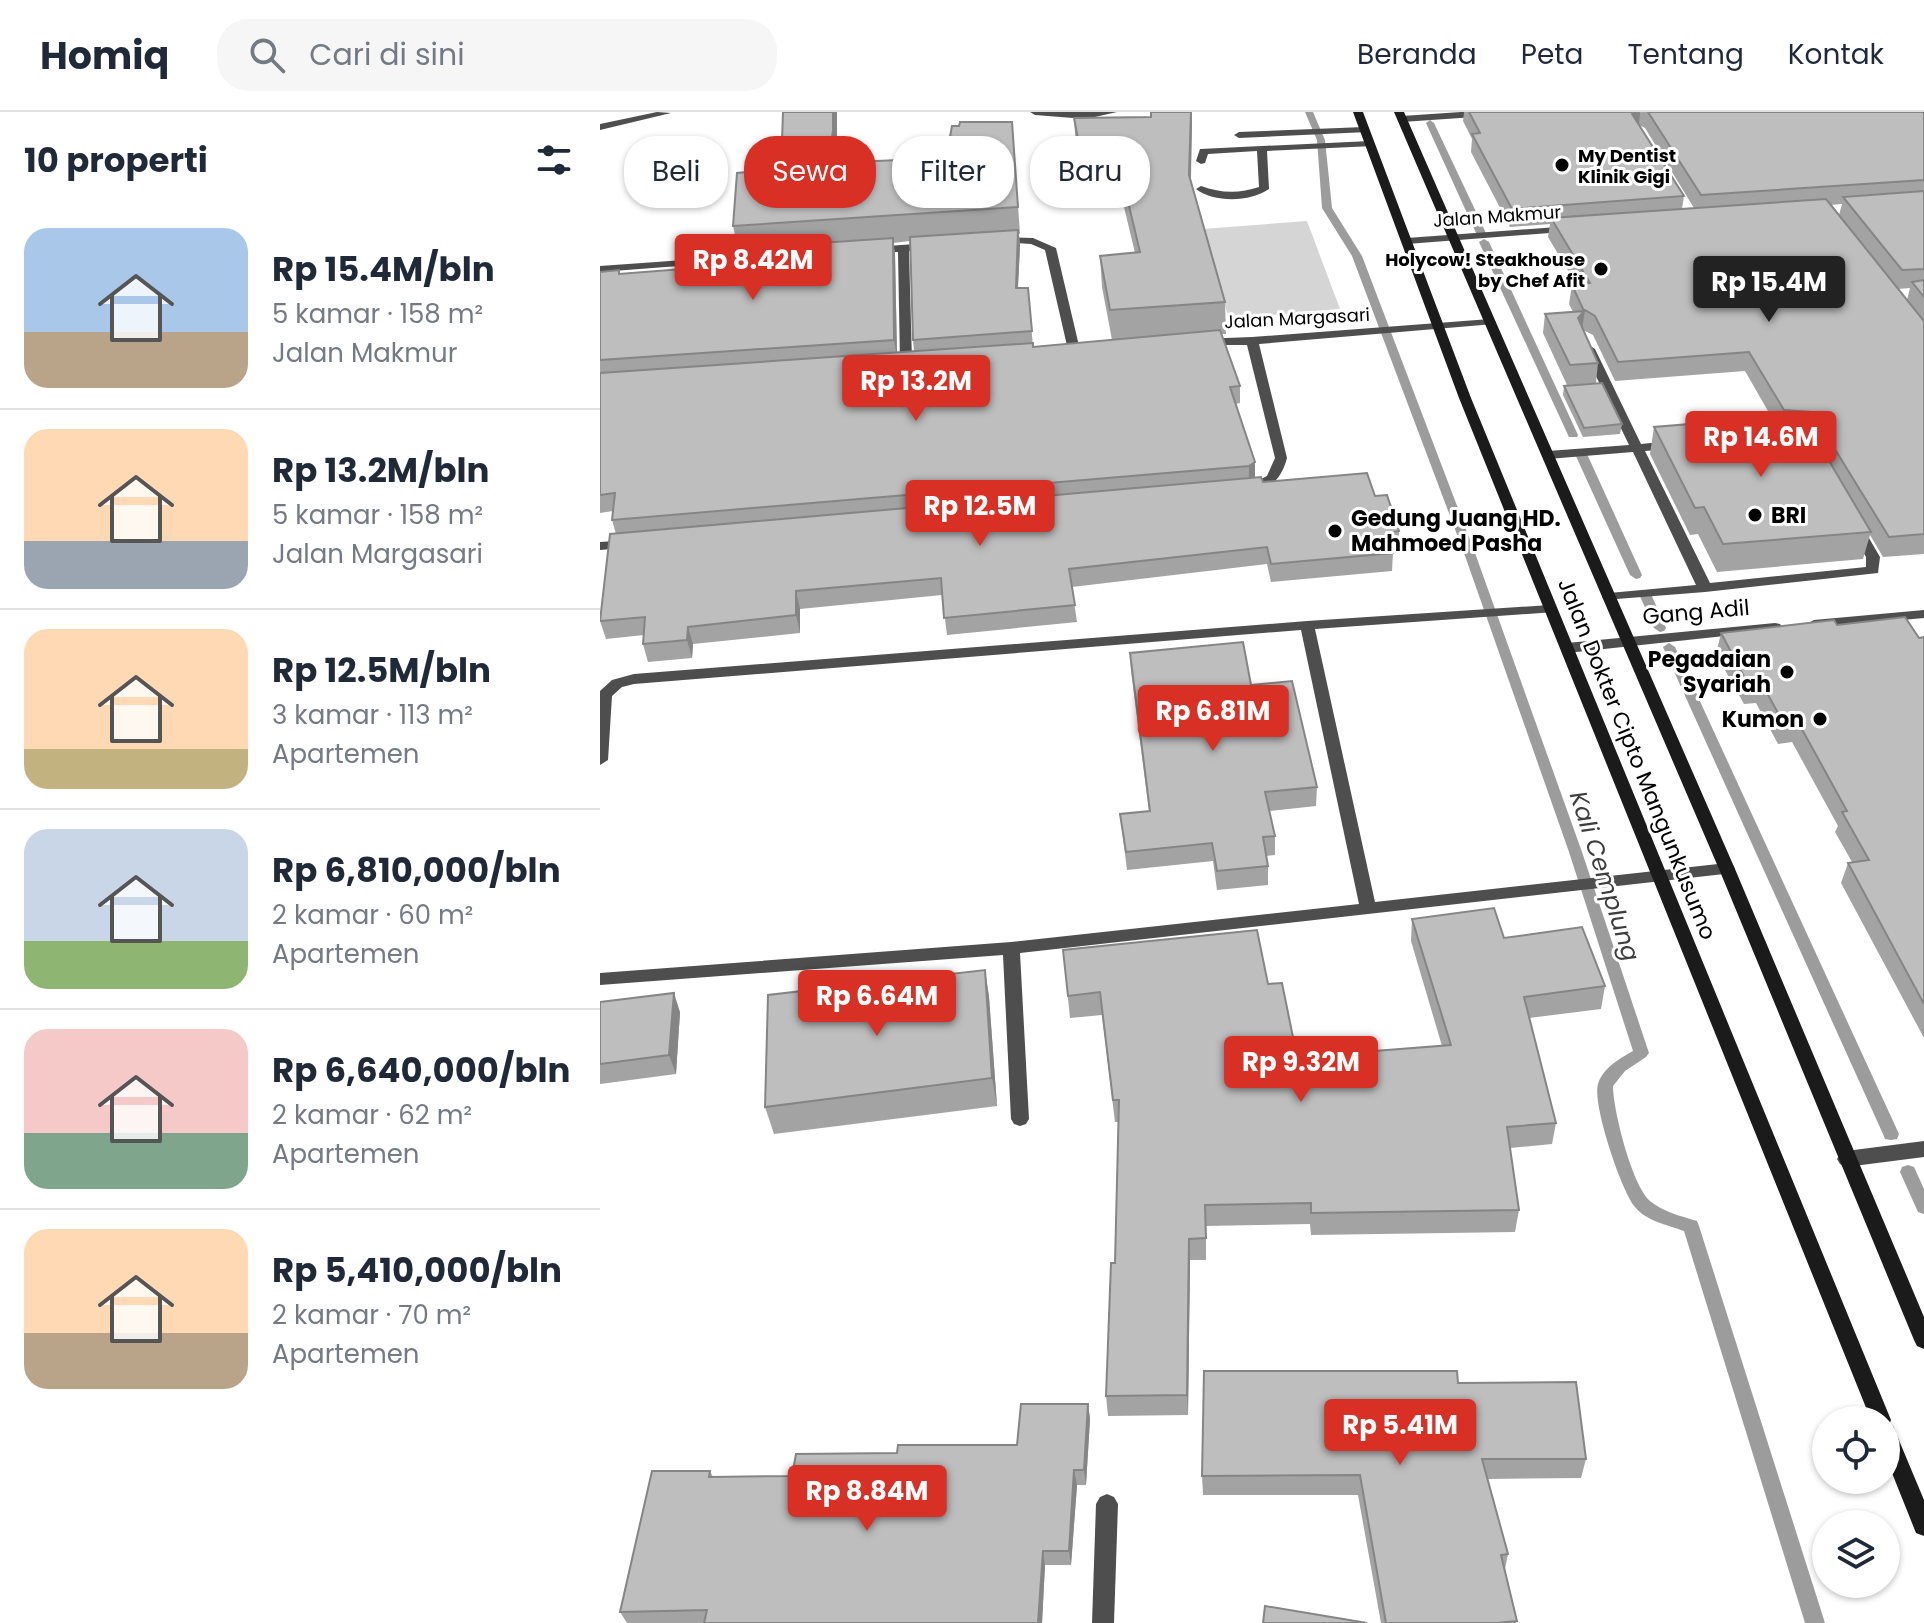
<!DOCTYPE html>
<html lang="id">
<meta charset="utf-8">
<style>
body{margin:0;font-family:Poppins,sans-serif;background:#f6f6f7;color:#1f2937;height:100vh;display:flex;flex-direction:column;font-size:30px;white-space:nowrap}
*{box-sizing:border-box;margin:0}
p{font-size:26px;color:#747a83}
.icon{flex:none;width:44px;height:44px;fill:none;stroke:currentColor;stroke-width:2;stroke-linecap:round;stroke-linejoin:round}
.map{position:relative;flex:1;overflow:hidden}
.sheet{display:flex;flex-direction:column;background:#fff;width:600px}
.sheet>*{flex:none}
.hud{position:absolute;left:24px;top:24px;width:760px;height:72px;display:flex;gap:16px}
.tools{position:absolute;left:1212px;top:1294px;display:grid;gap:16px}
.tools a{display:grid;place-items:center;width:88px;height:88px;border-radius:50%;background:#fff;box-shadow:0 2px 6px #0004;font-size:40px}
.price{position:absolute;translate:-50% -68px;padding:0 18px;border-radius:8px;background:#d93025;color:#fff;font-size:26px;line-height:52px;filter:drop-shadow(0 2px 4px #0008)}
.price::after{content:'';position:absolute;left:50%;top:48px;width:24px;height:18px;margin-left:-12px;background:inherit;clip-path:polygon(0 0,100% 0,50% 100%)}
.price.selected{background:#222;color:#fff}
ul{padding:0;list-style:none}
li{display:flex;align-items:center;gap:24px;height:200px;padding:0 24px}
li+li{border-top:2px solid #e0e1e3}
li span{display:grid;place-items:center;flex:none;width:224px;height:160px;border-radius:24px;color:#555}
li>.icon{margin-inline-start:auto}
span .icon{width:96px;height:96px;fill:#fffc;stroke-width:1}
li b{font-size:34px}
h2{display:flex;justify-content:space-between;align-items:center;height:96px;padding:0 24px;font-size:34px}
.chip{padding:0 28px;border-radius:32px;background:#fff;box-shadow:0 2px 6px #0004;font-size:28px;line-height:72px}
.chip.selected{background:#d93025;color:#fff}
header{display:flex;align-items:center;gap:48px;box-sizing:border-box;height:112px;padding:0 40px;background:#fff;border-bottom:2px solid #e0e1e3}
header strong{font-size:38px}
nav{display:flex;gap:44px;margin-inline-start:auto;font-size:28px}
.search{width:560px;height:72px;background:#f6f6f7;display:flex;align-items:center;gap:20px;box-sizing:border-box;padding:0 28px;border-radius:32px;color:#747a83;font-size:30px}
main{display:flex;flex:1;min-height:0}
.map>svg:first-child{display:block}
</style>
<header>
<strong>Homiq</strong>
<div class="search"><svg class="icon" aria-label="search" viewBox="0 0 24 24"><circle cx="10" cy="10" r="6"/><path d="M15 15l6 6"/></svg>Cari di sini</div>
<nav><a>Beranda</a><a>Peta</a><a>Tentang</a><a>Kontak</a></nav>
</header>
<main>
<section class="sheet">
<h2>10 properti<svg class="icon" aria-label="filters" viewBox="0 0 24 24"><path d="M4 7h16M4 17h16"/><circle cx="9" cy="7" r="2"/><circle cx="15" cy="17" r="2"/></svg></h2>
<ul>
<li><span style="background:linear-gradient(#a9c7e8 65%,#b9a48a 0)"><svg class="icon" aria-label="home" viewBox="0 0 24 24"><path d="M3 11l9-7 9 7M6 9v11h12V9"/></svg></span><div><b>Rp 15.4M/bln</b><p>5 kamar · 158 m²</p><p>Jalan Makmur</p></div></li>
<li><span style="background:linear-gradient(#ffd9b3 70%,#9aa5b1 0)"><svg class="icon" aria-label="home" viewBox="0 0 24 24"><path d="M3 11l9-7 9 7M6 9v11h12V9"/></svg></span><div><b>Rp 13.2M/bln</b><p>5 kamar · 158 m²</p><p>Jalan Margasari</p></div></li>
<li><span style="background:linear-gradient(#ffd9b3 75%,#c2b280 0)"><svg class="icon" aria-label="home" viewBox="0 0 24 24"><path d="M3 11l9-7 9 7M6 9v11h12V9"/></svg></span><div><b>Rp 12.5M/bln</b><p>3 kamar · 113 m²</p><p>Apartemen</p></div></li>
<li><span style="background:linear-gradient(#c9d6e8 70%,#8fb573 0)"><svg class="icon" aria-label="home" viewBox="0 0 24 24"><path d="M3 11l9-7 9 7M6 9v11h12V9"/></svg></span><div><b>Rp 6,810,000/bln</b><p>2 kamar · 60 m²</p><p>Apartemen</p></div></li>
<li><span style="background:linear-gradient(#f6c9c9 65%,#7fa58c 0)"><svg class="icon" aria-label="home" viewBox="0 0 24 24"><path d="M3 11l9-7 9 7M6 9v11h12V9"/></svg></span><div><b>Rp 6,640,000/bln</b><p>2 kamar · 62 m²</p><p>Apartemen</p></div></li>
<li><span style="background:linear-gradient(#ffd9b3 65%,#b9a48a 0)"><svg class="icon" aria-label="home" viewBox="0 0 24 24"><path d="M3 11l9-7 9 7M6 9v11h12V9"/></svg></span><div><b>Rp 5,410,000/bln</b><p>2 kamar · 70 m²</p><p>Apartemen</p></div></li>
</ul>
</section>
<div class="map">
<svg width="1324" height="1511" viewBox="0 0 1324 1511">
<rect width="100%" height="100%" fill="#fff"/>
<polygon fill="#d5d5d5" points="707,109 740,197 629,207 602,117"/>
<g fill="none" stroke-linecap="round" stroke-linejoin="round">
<g fill="#9c9c9c" fill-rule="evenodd">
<path d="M 705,0 L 713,0 L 725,28 L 732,96 L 762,144 L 875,441 L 982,740 L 1049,941 L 1046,945 L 1025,959 L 1013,974 C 1013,998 1032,1073 1050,1089 C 1063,1100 1081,1104 1097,1109 L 1099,1114 L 1225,1511 L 1205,1511 L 1084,1119 C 1068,1113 1046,1109 1035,1095 C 1021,1078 992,992 998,972 C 1003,956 1019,947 1033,939 L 969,740 L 864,441 L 752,144 L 722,96 L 717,28 Z"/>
<polygon points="830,8 834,11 886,121 884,123 876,121 826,11"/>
<polygon points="884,127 889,130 978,323 977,325 969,325 968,323 879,130"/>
<polygon points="981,339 987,342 1042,463 1040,466 1036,467 1030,463 975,342"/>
<polygon points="1045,478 1051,482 1066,516 1064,519 1060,520 1054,516 1039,482"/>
<polygon points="1069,531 1075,535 1299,1022 1297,1027 1291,1028 1285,1027 1283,1022 1063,535"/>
<polygon points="1308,1053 1314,1055 1324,1077 1324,1102 1318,1100 1300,1060 1302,1055"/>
</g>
<g fill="#4e4e4e" fill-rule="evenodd">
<polygon points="430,0 517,0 486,7 435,3"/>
<polygon points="764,15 769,18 768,20 639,26 634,23 639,20"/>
<path d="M 770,29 L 774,30 L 774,34 L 667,39 L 669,77 C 651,90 614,91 596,77 L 601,74 C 620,81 639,82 659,75 L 657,39 L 608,42 L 605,51 L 601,52 L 596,49 L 600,37 Z"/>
<polygon points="989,233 995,237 1041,332 1071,329 1077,333 1071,337 1045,339 1110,471 1266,455 1266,445 1250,417 1257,413 1262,414 1280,445 1278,461 1105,480 1004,488 1002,485 1004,482 1009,481 1096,473 1033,340 948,347 942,343 948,339 1029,333 983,237"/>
</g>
<g fill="#4e4e4e" fill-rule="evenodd">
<polygon points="57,0 71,1 0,18 0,12"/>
<polygon points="861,0 909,0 904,3 802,10 797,7 802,4"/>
<polygon points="971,114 975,115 975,119 807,132 802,129 807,126"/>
<polygon points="401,125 433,126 456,136 480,238 478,241 474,242 468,238 445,138 431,132 397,130 397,126"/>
<polygon points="330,131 335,134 334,136 309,139 312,250 306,254 300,250 298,140 273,141 267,138 273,135"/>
<polygon points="154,143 160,146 158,148 0,160 0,154"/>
<path d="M 890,207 L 896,210 L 894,212 L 659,232 L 687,346 C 682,366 668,382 646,381 L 646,375 L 667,364 L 675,346 L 647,233 L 604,233 L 600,231 L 600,227 L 652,225 Z"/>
<polygon points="30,428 35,429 35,435 0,438 0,430"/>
<polygon points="950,493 955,494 957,497 955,500 715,517 775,790 1127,751 1133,753 1135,757 1133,761 420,841 429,1007 426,1012 420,1014 414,1012 411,1007 403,843 0,873 0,861 411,830 759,792 701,518 34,572 22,575 12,584 8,648 0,653 0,579 12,568 34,562 707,509"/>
<polygon points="1324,498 1324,506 1214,516 1207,512 1214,508"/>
<polygon points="1175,511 1180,512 1182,515 1180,518 967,541 960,536 967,531"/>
<polygon points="1324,1029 1324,1045 1246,1055 1240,1052 1237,1047 1240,1042 1246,1039"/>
<polygon points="507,1382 514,1385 518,1392 514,1511 492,1511 496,1392 500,1385"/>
</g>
<g fill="#1b1b1b" fill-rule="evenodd">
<polygon points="753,0 763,0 871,286 1291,1308 1289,1313 1293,1314 1324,1388 1324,1424 1316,1421 1286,1346 1286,1308 1271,1308 859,286"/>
<polygon points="794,0 804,0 1135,757 1324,1205 1324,1237 1317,1234 1314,1228 1119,757"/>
</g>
</g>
<g fill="#a3a3a3" fill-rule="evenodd">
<path d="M 183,0 L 237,0 L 237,51 L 346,46 L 414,36 L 420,122 L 419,122 L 420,134 L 418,176 L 428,176 L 433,235 L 512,228 L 502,175 L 500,144 L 535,141 L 524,95 L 487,95 L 476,36 L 474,6 L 551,5 L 551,0 L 592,0 L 591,68 L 625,190 L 626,222 L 622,222 L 640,274 L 640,291 L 635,292 L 655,350 L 655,365 L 663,370 L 775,384 L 799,419 L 798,437 L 791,437 L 793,441 L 792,459 L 671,470 L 667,452 L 472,475 L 477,510 L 347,523 L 342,483 L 200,497 L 200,521 L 93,532 L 92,546 L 48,550 L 43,532 L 44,523 L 6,527 L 0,509 L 16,422 L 12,408 L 13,399 L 0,401 L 0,160 L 19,158 L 20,162 L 134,153 L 138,137 L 133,114 L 181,57 ZM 310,129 L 313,228 L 314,239 L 297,241 L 295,142 L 293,131 Z"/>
<path d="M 864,0 L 1324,0 L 1324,442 L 1283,445 L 1270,423 L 1263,447 L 1117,460 L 1098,422 L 1090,423 L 1050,342 L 1054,315 L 1172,306 L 1145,259 L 1015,269 L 993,223 L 983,218 L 998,251 L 996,271 L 967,273 L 943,221 L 945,202 L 973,200 L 969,192 L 972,173 L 976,172 L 948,125 L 950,112 L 910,115 L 871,40 L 872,27 L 863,9 ZM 1039,13 L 1045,16 L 1094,96 L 1082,97 L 1084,84 ZM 1242,92 L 1239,103 L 1230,93 ZM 1310,176 L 1307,188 L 1298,177 Z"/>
<polygon points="964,274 1022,312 1020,322 983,325 963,283"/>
<polygon points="1237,513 1319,526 1324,525 1324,926 1241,771 1248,751 1252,750 1235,720 1238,714 1192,630 1178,632 1156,591 1144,592 1116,542 1121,521"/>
<polygon points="530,541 651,573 717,675 716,694 669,699 675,724 675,743 666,744 668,754 668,773 617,778 613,749 527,758 520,702 549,699 531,559"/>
<polygon points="812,807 904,826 1005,874 1001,897 929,906 956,1011 952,1032 910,1036 919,1098 915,1120 711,1123 710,1112 606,1114 606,1148 590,1148 588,1303 508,1304 506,1284 515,1151 519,1010 515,1010 502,903 470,906 463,838 668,872 697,945 842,934 811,829"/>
<polygon points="385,858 389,885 397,994 174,1022 165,995"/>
<polygon points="0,890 80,900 76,962 0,972"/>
<polygon points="858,1271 986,1347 981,1366 887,1367 908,1442 905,1457 917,1509 916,1511 781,1511 758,1383 603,1383 602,1364"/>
<polygon points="488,1292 490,1307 486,1373 477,1373 471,1453 445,1453 442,1511 27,1511 20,1500 110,1359 113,1365 192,1364 297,1341 417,1333"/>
</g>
<g fill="#858585">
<polygon points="233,0 237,0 237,44 233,77 229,51"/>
<polygon points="591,0 592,11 590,94 589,63"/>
<polygon points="1034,0 1040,0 1039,12 1032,2"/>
<polygon points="418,118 420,134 417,192 416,176"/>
<polygon points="293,126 295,142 297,245 294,228"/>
<polygon points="985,198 982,218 978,206"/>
<polygon points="655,350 655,368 649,371 649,354"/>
<polygon points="196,479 200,497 200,521 196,503"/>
<polygon points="88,515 93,532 92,546 87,528"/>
<polygon points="385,858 389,885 397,994 392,966"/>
<polygon points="74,881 80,900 76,962 69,943"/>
<polygon points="589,1127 590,1148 588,1303 587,1283"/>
<polygon points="488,1292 490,1307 486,1373 484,1358"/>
<polygon points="474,1358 477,1373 471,1453 469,1439"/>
<polygon points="443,1439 445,1453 442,1511 438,1511"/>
</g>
<g fill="#bebebe" stroke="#858585" stroke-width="2">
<polygon points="183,0 233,0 233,18 229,51 346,46 352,14 359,14 360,10 412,10 418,95 133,114 137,61 181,57"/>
<polygon points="551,0 591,0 589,63 625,190 510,198 500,144 540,140 522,64 485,64 474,6 551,5"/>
<polygon points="869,0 1034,0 1032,2 1084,84 912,97 872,22 880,21"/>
<polygon points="1048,0 1324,0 1324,68 1101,83"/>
<polygon points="1324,79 1324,157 1302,158 1243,85"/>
<polygon points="1226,87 1324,209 1324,422 1289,425 1212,300 1184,298 1149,240 1018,250 995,204 985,198 978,206 998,251 970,253 945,202 984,199 972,173 990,171 951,106"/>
<polygon points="418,118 416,176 428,176 432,219 313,228 310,125"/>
<polygon points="293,126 294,228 0,248 0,160 19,158 19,162 134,153 135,137"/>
<polygon points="1324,168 1324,185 1312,170"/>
<polygon points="620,218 640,274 630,275 655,350 649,354 12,408 15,381 0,383 0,261 433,231 433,235"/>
<polygon points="1002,271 1022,312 984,316 964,274"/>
<polygon points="1202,303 1271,420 1123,432 1104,395 1095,396 1054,315"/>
<polygon points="767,361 775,384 787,383 799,419 786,421 793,441 671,452 667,435 469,457 475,493 344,506 341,466 196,479 196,503 88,515 87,528 43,532 45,505 0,509 10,422 661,365 663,370"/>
<polygon points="1305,505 1319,526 1324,525 1324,892 1248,751 1269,748 1242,700 1247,699 1198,610 1184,612 1161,570 1148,572 1121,521 1234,508 1237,513"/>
<polygon points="643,530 651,573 692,569 717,675 665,680 675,724 663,725 668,754 617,759 612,731 526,740 520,702 550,699 530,541"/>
<polygon points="894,796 904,826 982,815 1005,874 924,885 956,1011 907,1015 919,1098 711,1101 711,1091 605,1093 606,1126 589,1127 587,1283 506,1284 511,1151 515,1151 519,988 513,988 500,880 468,884 463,838 657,818 668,872 682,871 697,945 851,933 812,807"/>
<polygon points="385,858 392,966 165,995 168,883"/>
<polygon points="74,881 69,943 0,952 0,890"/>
<polygon points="604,1259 857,1259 858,1271 976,1270 986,1347 882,1347 908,1442 901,1443 917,1509 897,1511 786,1511 760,1363 602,1364"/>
<polygon points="421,1292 488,1292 484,1358 474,1358 469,1439 443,1439 438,1511 104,1511 107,1498 20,1500 52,1359 110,1359 109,1365 192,1364 196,1342 297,1341 298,1333 417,1333"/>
<polygon points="665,1494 767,1511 663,1511"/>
</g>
<g fill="#000" stroke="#fff" stroke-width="3">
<circle cx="962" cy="53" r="8"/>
<circle cx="1001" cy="157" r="8"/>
<circle cx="1155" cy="403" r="8"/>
<circle cx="735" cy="419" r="8"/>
<circle cx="1187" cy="560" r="8"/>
<circle cx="1220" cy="607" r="8"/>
</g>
<g text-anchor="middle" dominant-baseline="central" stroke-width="6" stroke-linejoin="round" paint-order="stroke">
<g font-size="18" font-weight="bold" fill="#000" stroke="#fff" text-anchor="start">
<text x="978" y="43">My Dentist<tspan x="978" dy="21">Klinik Gigi</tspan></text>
<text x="985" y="147" text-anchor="end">Holycow! Steakhouse<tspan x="985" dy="21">by Chef Afit</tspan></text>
</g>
<g font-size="18" fill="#000" stroke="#fff">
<text transform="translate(897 104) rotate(-4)">Jalan Makmur</text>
<text transform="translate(697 206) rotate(-3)">Jalan Margasari</text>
</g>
<g font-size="22" font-weight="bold" fill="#000" stroke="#fff" text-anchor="start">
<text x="1171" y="403">BRI</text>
<text x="751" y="406">Gedung Juang HD.<tspan x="751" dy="25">Mahmoed Pasha</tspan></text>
<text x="1171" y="547" text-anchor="end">Pegadaian<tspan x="1171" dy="25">Syariah</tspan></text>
<text x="1204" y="607" text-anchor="end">Kumon</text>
</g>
<g font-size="22" fill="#000" stroke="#fff">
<text transform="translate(1096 500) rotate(-5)">Gang Adil</text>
<text transform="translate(1037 647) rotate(68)">Jalan Dokter Cipto Mangunkusumo</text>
</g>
<g font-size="24" font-style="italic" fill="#3d3d3d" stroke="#fff">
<text transform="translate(1005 764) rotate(72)">Kali Cemplung</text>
</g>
</g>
</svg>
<div class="tools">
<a><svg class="icon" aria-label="locate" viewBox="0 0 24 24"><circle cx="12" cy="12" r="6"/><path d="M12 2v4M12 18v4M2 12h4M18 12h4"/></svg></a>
<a><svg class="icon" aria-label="layers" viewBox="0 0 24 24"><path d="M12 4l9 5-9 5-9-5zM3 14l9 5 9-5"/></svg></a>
</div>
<b class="price" style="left:153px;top:190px">Rp 8.42M</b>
<b class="price selected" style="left:1169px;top:212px">Rp 15.4M</b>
<b class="price" style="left:316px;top:311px">Rp 13.2M</b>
<b class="price" style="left:1161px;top:367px">Rp 14.6M</b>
<b class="price" style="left:380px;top:436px">Rp 12.5M</b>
<b class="price" style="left:613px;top:641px">Rp 6.81M</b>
<b class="price" style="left:277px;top:926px">Rp 6.64M</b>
<b class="price" style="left:701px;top:992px">Rp 9.32M</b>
<b class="price" style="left:800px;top:1355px">Rp 5.41M</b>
<b class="price" style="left:267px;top:1421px">Rp 8.84M</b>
<div class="hud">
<a class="chip">Beli</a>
<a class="chip selected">Sewa</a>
<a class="chip">Filter</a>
<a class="chip">Baru</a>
</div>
</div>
</main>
